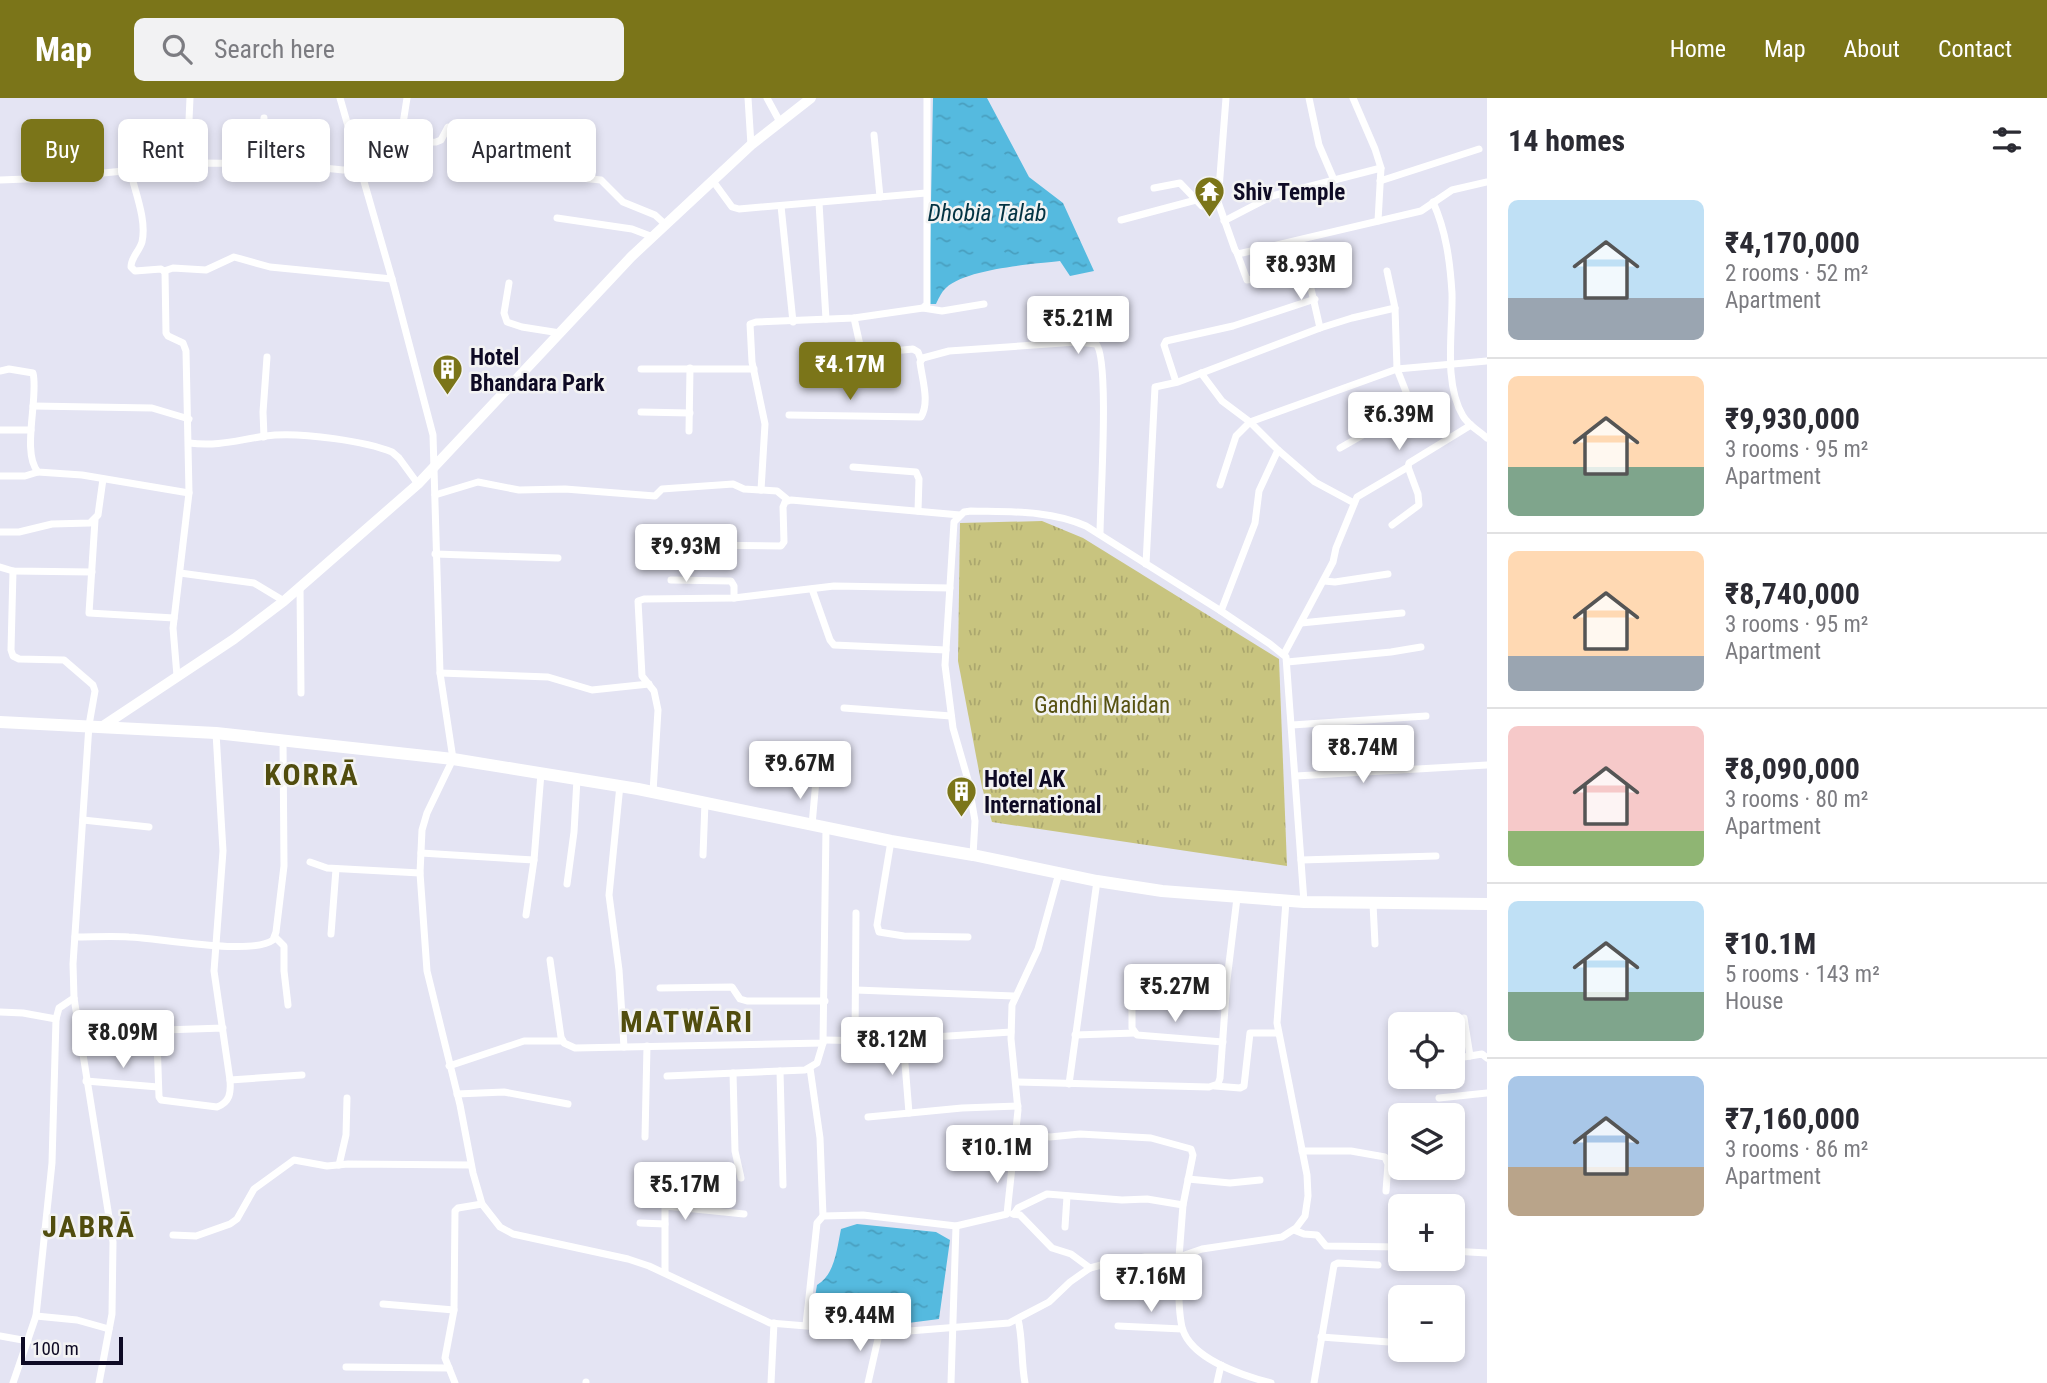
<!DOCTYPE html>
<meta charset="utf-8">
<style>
body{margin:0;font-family:"Roboto Condensed",sans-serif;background:#f2f2f3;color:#2b2b33;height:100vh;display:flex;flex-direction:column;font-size:26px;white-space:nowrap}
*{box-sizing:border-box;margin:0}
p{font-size:23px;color:#7c7c81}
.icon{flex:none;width:38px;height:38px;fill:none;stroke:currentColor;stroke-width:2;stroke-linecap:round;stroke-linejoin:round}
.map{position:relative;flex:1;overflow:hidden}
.details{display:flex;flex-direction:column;background:#fff;width:560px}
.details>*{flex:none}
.top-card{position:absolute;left:21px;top:21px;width:665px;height:63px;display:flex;gap:14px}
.controls{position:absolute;left:1388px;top:914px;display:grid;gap:14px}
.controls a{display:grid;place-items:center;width:77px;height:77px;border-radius:10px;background:#fff;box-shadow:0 4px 10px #0003;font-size:35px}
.scale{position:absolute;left:21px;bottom:18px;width:102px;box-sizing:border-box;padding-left:7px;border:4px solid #0e0a24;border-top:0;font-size:19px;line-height:24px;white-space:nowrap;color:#0e0a24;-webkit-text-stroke:5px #f3f3f3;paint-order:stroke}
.price{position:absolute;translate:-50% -60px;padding:0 16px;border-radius:7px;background:#fff;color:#222;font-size:23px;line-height:46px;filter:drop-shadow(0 2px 4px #0008)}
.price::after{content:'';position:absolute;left:50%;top:42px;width:21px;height:16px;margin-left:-10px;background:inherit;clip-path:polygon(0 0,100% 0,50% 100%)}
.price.current{background:#7b7519;color:#fff}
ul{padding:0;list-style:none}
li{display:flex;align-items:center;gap:21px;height:175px;padding:0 21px}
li+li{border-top:2px solid #e1e1e2}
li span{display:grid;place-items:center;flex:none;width:196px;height:140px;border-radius:10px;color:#555}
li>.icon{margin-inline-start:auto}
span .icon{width:84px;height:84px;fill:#fffc;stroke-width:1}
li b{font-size:30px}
h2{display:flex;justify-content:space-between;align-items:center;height:84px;padding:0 21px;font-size:30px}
.chip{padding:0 24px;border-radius:10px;background:#fff;box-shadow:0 4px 10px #0003;font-size:24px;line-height:63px}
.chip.current{background:#7b7519;color:#fff}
header{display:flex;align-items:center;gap:42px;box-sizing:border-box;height:98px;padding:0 35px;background:#7b7519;color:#fff}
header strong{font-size:33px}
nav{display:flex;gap:38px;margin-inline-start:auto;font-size:24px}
.search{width:490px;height:63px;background:#f2f2f3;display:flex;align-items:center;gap:18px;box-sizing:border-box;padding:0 24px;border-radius:10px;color:#7c7c81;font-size:26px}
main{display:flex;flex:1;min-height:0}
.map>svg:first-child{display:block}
</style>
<header>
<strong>Map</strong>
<div class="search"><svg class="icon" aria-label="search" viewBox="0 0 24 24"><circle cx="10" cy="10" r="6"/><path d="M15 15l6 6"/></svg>Search here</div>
<nav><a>Home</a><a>Map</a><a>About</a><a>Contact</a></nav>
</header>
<main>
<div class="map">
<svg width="1487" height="1285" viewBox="0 0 1487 1285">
<defs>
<pattern id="park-tufts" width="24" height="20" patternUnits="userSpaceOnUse" patternTransform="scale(1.75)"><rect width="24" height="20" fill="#c8c47f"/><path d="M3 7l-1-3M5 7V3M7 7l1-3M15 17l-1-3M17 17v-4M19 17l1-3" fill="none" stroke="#aba76e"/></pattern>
<pattern id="water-ripples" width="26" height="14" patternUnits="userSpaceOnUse" patternTransform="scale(1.75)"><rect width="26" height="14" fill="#55badf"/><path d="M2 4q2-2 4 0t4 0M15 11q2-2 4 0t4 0" fill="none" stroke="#499fbf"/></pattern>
</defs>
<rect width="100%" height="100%" fill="#e4e4f3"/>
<polygon fill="url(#park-tufts)" points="1042,423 1083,440 1279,561 1287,768 992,724 982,689 958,563 960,425"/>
<g fill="url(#water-ripples)">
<path d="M 933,0 L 987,0 L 1029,79 L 1063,105 L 1094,173 L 1070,178 L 1060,163 C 1033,166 961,171 944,192 C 941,195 938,202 936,206 L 929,206 Z"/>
<path d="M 857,1126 L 936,1134 L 950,1142 L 939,1221 L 908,1225 L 811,1223 L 817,1187 C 835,1177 837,1150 841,1131 Z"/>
</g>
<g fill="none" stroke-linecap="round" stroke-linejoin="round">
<g stroke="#fff" stroke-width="7">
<path d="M 340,0 L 392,181 L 433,337 L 440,575 L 453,661 L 427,715 L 422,732 L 420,775 L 427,873 L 460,1007 L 473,1075 L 482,1106 L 500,1129 L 513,1136 L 628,1161 L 649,1168 L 770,1225 L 855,1232 L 909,1233 L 1009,1225 L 1049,1204 L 1070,1184 L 1090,1170 L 1109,1165 L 1145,1159 L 1179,1159 C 1179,1181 1177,1207 1182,1229 C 1190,1261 1244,1278 1271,1285"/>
<polyline points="748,0 751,47"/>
<polyline points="767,0 780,24"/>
<polyline points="1226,0 1218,104 1235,152 1238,156 1421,113 1452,92 1487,84"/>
<polyline points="1309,0 1319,47 1334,82"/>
<polyline points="1353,0 1375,51 1381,70 1378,123"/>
<polyline points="874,37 880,99"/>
<polyline points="400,45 407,0"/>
<polyline points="352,46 436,44 441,42 448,29 466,30"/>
<polyline points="187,66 190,0"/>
<polyline points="260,66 264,20"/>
<path d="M 130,72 C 135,94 147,122 142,144 C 139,154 131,159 131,169 L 135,173 L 161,171 L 165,174 L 166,235 L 168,238 L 183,245 L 186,253 L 189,395 L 173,530 L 177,578"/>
<polyline points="559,78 601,82 623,104 655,117 666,127"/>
<polyline points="0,82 53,80 204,65 286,66 343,72 360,70"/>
<polyline points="713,83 732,109 739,111 926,95"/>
<polyline points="1380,83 1479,51"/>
<polyline points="1154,90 1180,85 1202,108 1218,104"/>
<path d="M 1433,104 C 1446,133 1450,163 1452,195 C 1453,232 1443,285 1463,318 C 1468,327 1479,333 1487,340"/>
<polyline points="819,105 826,221"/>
<polyline points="781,108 793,224"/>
<polyline points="557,120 632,131 653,139"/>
<polyline points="1121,122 1196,102"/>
<polyline points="1224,123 1272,98 1381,70"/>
<polyline points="1237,155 1247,182 1307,173 1320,230"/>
<polyline points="164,173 173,170 206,172 234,159 270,169 392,181"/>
<polyline points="509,185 504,215 507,224 522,229 560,235"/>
<polyline points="923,210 942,213 984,206"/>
<polyline points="854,220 862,256 913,251 918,254 921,262"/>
<polyline points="641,271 754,271"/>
<path d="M 0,273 L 9,271 L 33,275 C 39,299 21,355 38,374 L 82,377 L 189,395"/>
<polyline points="1201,275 1222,303 1250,324 1278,352 1315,384 1354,405"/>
<polyline points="1176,284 1164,247 1166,243 1233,228 1315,201"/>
<polyline points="33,308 152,310 189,321"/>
<polyline points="641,314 690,315"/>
<path d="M 789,317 L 921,319 C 930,304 922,281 920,264 L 923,260 L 949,253 L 1077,244 L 1096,246 C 1110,260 1100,407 1100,436"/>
<polyline points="0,332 31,332"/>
<polyline points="689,333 690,270"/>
<polyline points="264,339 263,314 267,259"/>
<path d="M 189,345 C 223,349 242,340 275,337 C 304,335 365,343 392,354 L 399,360 L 418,386"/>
<polyline points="1340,350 1410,310 1410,304 1397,271 1395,210 1387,173"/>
<polyline points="853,369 916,374 919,381 918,413"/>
<polyline points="0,378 25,378 38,374"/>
<polyline points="1220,387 1236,338 1250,324 1397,271 1487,263"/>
<polyline points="761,392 765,326 752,264 750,226 756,224 854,220 923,210 927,206 927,0"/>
<polyline points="435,397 478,384 519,392 565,391 655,398 662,391 733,386 744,391 777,393 788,402"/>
<polyline points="95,422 89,515 174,520"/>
<polyline points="1392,427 1419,407 1418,396 1408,369 1409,365 1471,327"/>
<polyline points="0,434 19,434 52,426 90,425 98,417 103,381"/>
<polyline points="693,447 781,448 784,444 783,409 785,404 791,402 960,417"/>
<polyline points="435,456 558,460"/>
<polyline points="1146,466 1155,289 1178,284 1320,230 1352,220 1395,210"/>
<polyline points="0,469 13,473 92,474"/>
<polyline points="13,473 11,552 13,558 19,561 64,562 93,587 95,593 89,627 73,866 74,900 113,1144 112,1216 99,1285"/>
<polyline points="180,475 254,485 284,503"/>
<polyline points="671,482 731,483 734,488 734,500"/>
<polyline points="1324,483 1335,484 1388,476"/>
<polyline points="300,488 301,595"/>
<polyline points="812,491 830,542 834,547 946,552"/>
<polyline points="1221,513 1255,425 1259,393 1278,352"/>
<polyline points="1301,525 1402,515"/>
<polyline points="1284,556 1333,464 1336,450 1357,399 1408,369"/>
<polyline points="1287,564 1391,554 1421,549"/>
<polyline points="440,575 548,579 592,592 649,586"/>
<polyline points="844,610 951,618"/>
<polyline points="1292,627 1426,618"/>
<path d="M 216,635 L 223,753 L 214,873 L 230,982 C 231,995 230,1004 217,1009 L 161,1002 L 159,999 L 157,941 L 159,935 L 164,932 L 223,930"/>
<polyline points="1296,678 1487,667"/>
<polyline points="620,687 609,797 619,872 624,949"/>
<polyline points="653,694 658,612 654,593 642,578 638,503 644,501 734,500 834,488 950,490"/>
<polyline points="83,722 149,729"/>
<polyline points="812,727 816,682"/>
<polyline points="891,743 877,827 879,834 904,838 968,839"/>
<polyline points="421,755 534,762"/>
<polyline points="703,757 705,704"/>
<path d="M 973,757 L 975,723 L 968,682 L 953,630 L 945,567 L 954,424 L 964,414 L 971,413 C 1010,414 1050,412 1086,428 L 1221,513 L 1270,546 L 1286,559 L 1304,804"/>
<polyline points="1301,762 1436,758"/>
<polyline points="310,764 327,770 420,775"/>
<polyline points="567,786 574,734 577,681"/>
<polyline points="1373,806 1375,846"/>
<polyline points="526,817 534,762 541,675"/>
<polyline points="331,836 336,771"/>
<path d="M 75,839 C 93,839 111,838 129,839 C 159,840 251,858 273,842 L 276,834 L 284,768 L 283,641"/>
<polyline points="275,839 284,848 284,873 288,907"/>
<polyline points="550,862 561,939 564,945 575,950 823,945 826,730"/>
<polyline points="660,890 732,889 740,901 747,903 825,903"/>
<polyline points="856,892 1014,898"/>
<polyline points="1132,904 1132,930 1137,937 1223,944"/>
<polyline points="0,914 23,915 56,921"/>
<polyline points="1464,920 1470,958"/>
<polyline points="1075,937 1135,935"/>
<polyline points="903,941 909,1015"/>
<polyline points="825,942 871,943 1011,934"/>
<polyline points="855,943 856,815"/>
<polyline points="1452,961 1482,956 1487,960"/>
<polyline points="449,968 524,943 563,943"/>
<polyline points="810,970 820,1040 823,1118"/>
<polyline points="780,973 783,1087"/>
<polyline points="733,975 735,1053 741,1080"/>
<polyline points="667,978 805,972 817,965 823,945"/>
<polyline points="230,982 302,977"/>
<polyline points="86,983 158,989"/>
<polyline points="1017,984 1209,989 1218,986 1220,980 1227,882 1237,800"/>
<polyline points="1069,986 1097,783"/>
<polyline points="1215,988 1240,990 1244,988 1250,935 1277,935"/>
<polyline points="457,996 504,994 568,1006"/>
<polyline points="1439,1000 1487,995"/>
<polyline points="868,1019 962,1010 1018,1008"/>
<polyline points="1017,1033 1050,1039 1080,1036 1151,1040 1191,1051 1193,1057 1183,1107 1179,1159 1202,1151 1282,1139 1296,1130 1305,1118 1308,1098 1307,1077 1277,925 1286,803"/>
<polyline points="645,1039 647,948"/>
<polyline points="1302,1053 1351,1053 1385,1059 1388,1066 1386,1093"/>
<polyline points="339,1067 346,1037 347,1000"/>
<polyline points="1188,1081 1230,1085 1260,1082"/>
<polyline points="1013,1116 1020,1117 1052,1150 1071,1156 1090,1170"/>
<polyline points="1014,1116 1018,1110 1047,1096 1122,1102 1147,1101 1183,1107"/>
<polyline points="640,1125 665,1126"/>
<polyline points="1065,1129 1067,1098"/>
<polyline points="1294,1132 1304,1136 1317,1137 1326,1148 1400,1149"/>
<polyline points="173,1137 196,1138 230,1126 237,1121 254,1091 294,1062 327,1068 348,1066 471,1067"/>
<polyline points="1452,1153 1487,1155"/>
<polyline points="665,1174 665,1108 744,1116"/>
<polyline points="383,1206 454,1212"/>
<polyline points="36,1218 77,1222 109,1231"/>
<path d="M 1018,1221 C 1023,1242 1021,1264 1025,1285"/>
<polyline points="806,1227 817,1125 823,1118 863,1117 956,1128 1007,1116 1018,1012 1011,941 1012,907 1038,851 1059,775"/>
<polyline points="1118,1228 1182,1231"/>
<polyline points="0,1238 28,1243"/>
<polyline points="1321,1239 1389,1244"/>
<polyline points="346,1269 449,1270"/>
<polyline points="586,1284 586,1285"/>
<polyline points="13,1285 36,1218 52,1065 56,921 59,910 74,900"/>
<polyline points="455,1285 445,1260 454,1212 455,1113 458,1110 482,1106"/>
<polyline points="771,1285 774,1225"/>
<polyline points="868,1285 880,1232"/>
<polyline points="951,1285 956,1128"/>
<polyline points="1217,1285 1221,1267"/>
<polyline points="1314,1285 1334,1167 1338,1165 1378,1167"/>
</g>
<polyline stroke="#fff" stroke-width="10" points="103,628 234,541 284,503 418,386 631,159 751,47 811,0"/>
<polyline stroke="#fff" stroke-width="12" points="0,624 216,635 453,661 638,691 891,743 973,757 1097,783 1162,793 1304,804 1487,806"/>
</g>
<defs>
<symbol id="temple-pin" viewBox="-11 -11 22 30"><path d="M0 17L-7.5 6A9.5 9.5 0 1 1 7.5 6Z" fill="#7b7519" stroke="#f3f3f3"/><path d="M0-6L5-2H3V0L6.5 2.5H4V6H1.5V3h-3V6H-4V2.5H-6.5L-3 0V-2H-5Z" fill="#fff"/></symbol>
<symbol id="building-pin" viewBox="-11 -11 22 30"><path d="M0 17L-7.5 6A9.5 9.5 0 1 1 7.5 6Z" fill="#7b7519" stroke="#f3f3f3"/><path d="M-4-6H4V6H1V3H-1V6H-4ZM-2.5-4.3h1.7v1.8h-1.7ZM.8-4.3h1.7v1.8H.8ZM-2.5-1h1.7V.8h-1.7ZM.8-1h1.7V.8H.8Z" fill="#fff"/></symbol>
</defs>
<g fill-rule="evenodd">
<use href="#temple-pin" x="1192" y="76" width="35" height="47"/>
<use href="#building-pin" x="430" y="254" width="35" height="47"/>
<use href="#building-pin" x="944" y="676" width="35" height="47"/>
</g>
<g text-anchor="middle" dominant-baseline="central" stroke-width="5" stroke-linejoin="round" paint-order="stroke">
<g font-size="23" font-weight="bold" fill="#0e0a24" stroke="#f3f3f3" text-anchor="start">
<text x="1233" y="94">Shiv Temple</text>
<text x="470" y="259">Hotel<tspan x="470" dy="26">Bhandara Park</tspan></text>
<text x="984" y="681">Hotel AK<tspan x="984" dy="26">International</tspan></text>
</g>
<g font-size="23" fill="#575212" stroke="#f3f3f3">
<text x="1102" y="607">Gandhi Maidan</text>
</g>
<g font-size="24" font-style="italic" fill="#033343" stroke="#f3f3f3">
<text x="987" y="115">Dhobia Talab</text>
</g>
<g font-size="30" font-weight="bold" letter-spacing="2" fill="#514d0e" stroke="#f3f3f3">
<text x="312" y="676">KORRĀ</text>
<text x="687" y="923">MATWĀRI</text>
<text x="89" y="1128">JABRĀ</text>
</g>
</g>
</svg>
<div class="controls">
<a><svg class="icon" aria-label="locate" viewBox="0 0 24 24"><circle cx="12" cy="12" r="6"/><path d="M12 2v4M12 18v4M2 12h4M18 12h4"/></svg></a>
<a><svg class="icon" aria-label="layers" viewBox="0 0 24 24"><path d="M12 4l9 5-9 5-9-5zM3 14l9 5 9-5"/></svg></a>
<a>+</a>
<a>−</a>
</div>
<div class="scale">100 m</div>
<b class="price" style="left:1301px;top:204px">₹8.93M</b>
<b class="price" style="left:1078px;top:258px">₹5.21M</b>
<b class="price current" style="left:850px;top:304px">₹4.17M</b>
<b class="price" style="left:1399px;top:354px">₹6.39M</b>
<b class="price" style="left:686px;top:486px">₹9.93M</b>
<b class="price" style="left:1363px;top:687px">₹8.74M</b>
<b class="price" style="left:800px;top:703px">₹9.67M</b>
<b class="price" style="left:1175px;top:926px">₹5.27M</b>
<b class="price" style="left:123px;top:972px">₹8.09M</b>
<b class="price" style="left:892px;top:979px">₹8.12M</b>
<b class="price" style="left:997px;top:1087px">₹10.1M</b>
<b class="price" style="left:685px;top:1124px">₹5.17M</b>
<b class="price" style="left:1151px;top:1216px">₹7.16M</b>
<b class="price" style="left:860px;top:1255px">₹9.44M</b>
<div class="top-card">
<a class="chip current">Buy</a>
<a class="chip">Rent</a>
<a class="chip">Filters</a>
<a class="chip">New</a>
<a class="chip">Apartment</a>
</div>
</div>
<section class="details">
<h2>14 homes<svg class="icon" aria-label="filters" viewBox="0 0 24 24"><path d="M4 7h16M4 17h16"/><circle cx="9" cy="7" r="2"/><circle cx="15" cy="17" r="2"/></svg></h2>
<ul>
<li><span style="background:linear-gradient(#bfe0f5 70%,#9aa5b1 0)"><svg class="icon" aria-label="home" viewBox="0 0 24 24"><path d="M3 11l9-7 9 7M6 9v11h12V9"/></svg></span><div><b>₹4,170,000</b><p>2 rooms · 52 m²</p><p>Apartment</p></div></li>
<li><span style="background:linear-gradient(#ffd9b3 65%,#7fa58c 0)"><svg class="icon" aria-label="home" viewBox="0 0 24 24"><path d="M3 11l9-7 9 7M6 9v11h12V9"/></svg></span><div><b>₹9,930,000</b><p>3 rooms · 95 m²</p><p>Apartment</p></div></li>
<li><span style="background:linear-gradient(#ffd9b3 75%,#9aa5b1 0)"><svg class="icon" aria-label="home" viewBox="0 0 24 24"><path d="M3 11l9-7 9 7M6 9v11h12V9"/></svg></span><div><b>₹8,740,000</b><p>3 rooms · 95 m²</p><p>Apartment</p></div></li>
<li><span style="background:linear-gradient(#f6c9c9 75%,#8fb573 0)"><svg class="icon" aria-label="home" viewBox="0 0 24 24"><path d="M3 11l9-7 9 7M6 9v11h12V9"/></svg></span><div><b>₹8,090,000</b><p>3 rooms · 80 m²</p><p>Apartment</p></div></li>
<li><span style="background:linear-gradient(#bfe0f5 65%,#7fa58c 0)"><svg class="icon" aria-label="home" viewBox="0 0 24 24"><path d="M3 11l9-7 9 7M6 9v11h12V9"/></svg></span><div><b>₹10.1M</b><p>5 rooms · 143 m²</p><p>House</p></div></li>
<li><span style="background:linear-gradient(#a9c7e8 65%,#b9a48a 0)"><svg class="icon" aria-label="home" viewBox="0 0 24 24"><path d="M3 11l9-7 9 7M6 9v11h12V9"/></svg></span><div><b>₹7,160,000</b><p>3 rooms · 86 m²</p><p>Apartment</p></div></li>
</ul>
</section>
</main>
